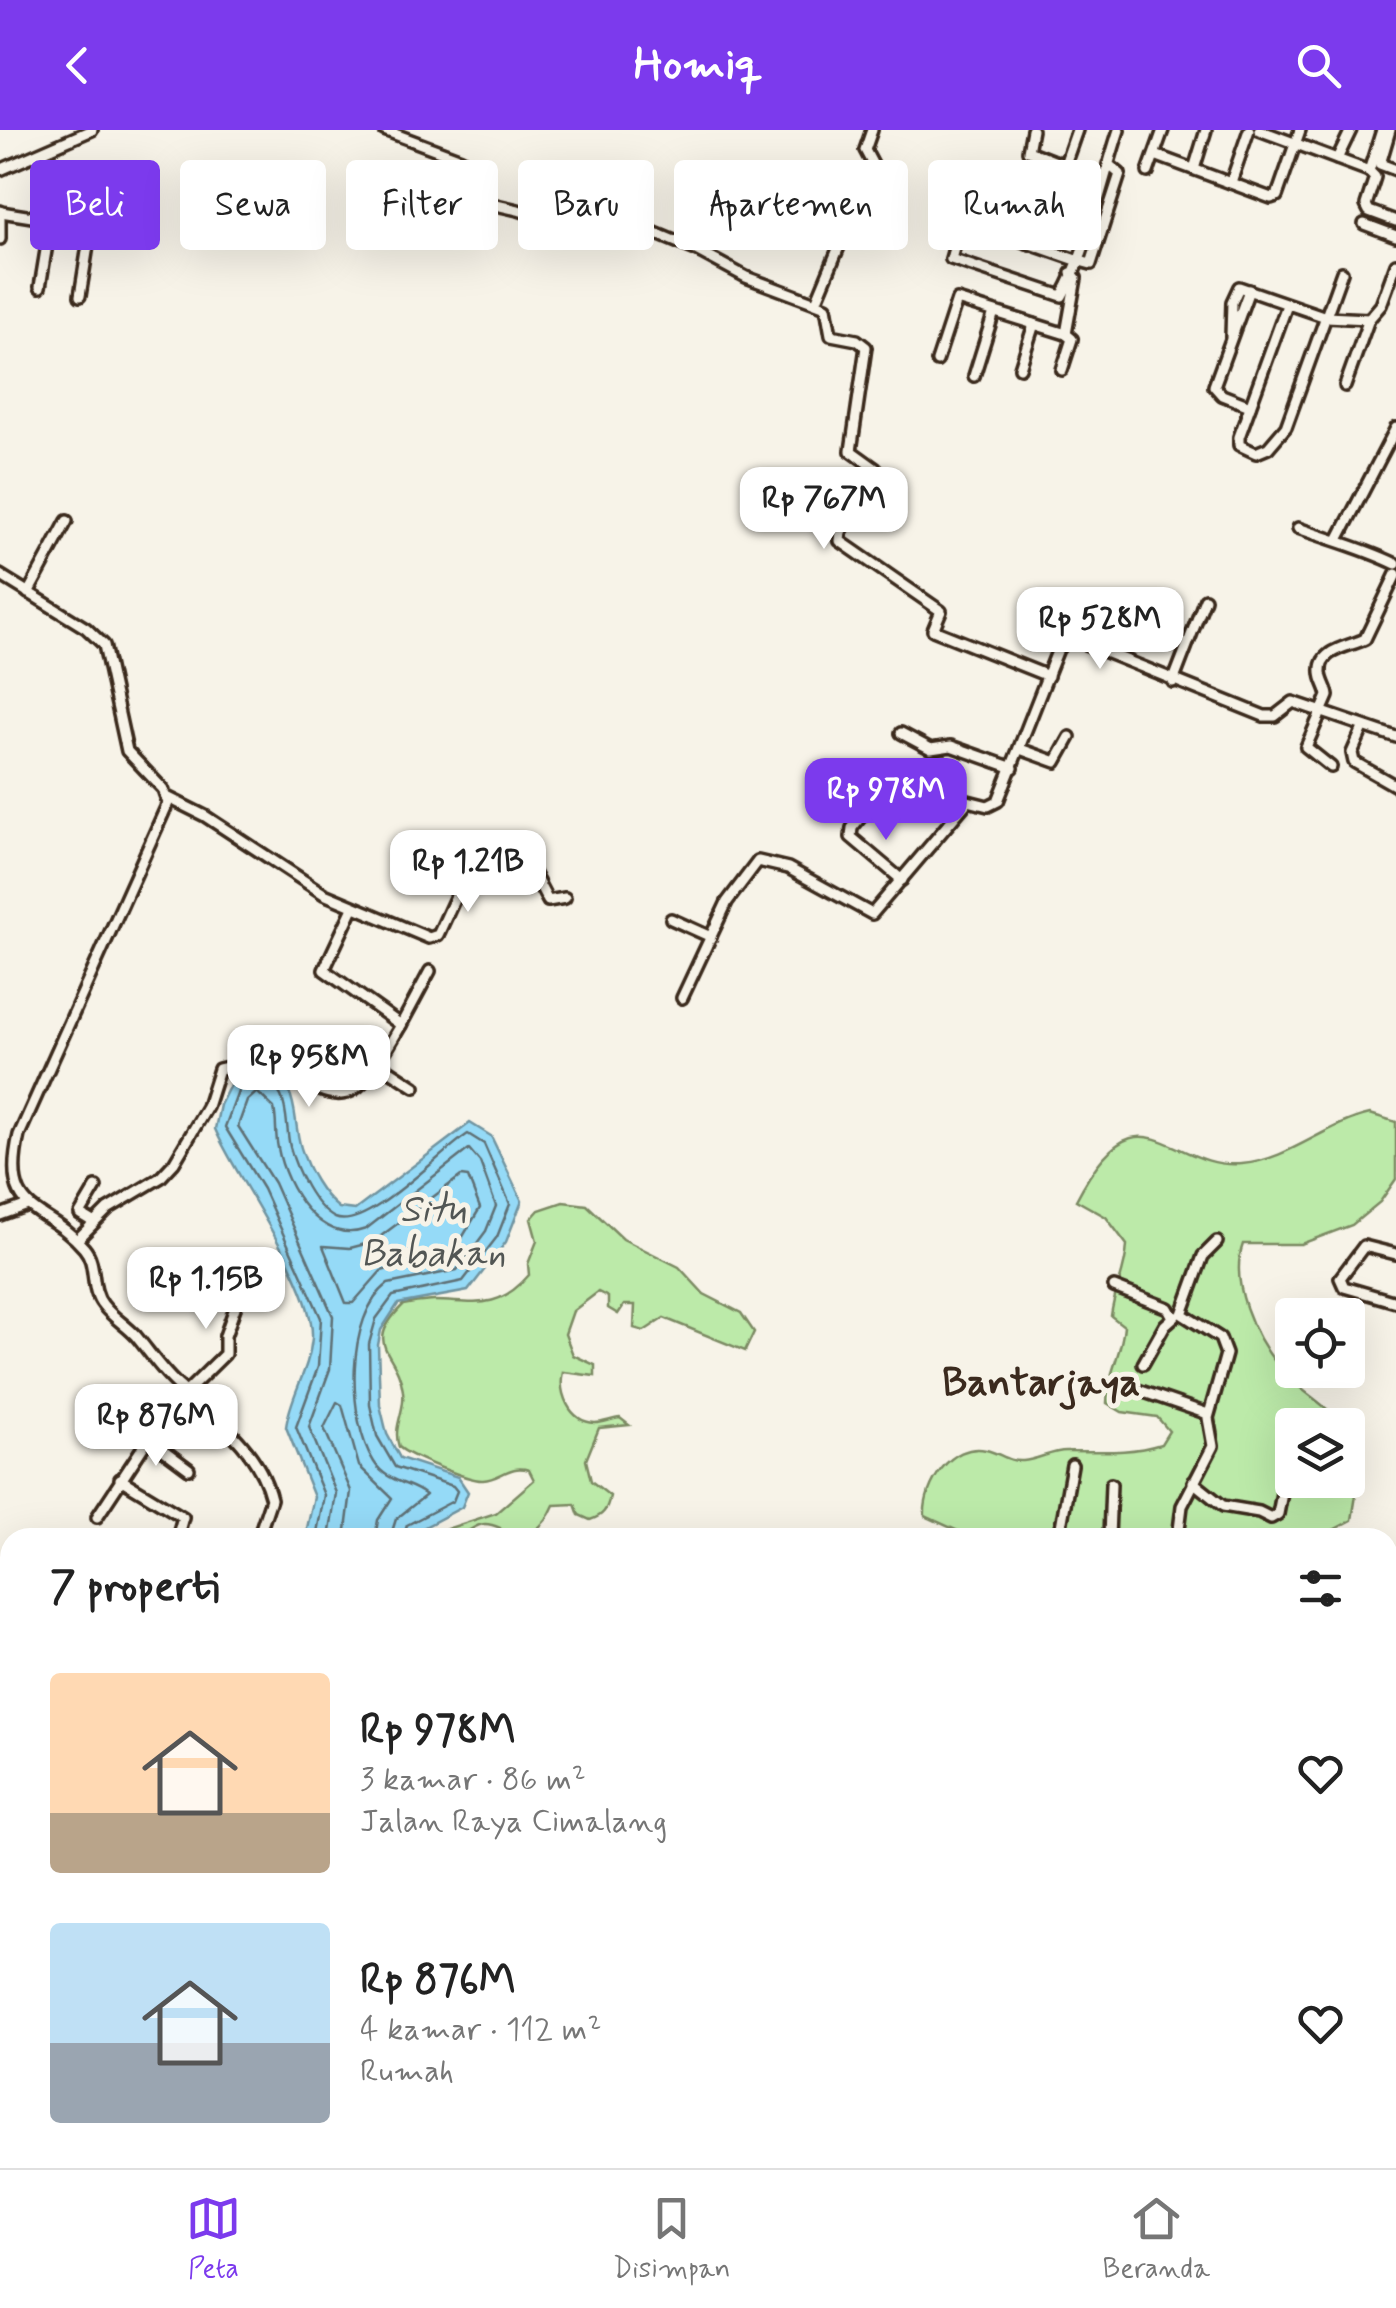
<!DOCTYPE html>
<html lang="id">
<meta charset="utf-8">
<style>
body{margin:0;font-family:Mynerve,sans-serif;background:#f2f2f2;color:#222;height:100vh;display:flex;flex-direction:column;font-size:38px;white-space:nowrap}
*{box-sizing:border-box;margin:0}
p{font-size:32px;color:#767676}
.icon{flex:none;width:55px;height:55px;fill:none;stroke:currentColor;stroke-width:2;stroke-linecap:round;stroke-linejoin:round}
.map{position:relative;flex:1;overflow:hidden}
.side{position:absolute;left:0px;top:1398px;width:1398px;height:642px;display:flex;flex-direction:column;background:#fff;border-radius:30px 30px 0 0;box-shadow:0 10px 40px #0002}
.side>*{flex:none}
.top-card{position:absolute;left:30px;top:30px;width:1338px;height:90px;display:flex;gap:20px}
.controls{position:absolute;left:1275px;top:1168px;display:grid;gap:20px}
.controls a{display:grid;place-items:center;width:90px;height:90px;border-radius:10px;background:#fff;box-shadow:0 10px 40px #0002;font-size:50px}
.price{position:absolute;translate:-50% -85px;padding:0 22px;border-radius:20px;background:#fff;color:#222;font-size:32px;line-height:65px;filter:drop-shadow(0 2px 5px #0008)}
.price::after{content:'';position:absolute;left:50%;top:60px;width:30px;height:22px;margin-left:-15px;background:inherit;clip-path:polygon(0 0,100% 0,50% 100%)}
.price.current{background:#7c3aed;color:#fff}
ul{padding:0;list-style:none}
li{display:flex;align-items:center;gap:30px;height:250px;padding:0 50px}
li span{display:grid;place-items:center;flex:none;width:280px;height:200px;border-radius:10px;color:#555}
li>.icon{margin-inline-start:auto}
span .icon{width:120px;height:120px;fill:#fffc;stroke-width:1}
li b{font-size:42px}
h2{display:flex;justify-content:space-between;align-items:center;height:120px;padding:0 50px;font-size:42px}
.chip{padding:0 35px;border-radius:10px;background:#fff;box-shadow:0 10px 40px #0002;font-size:35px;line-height:90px}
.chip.current{background:#7c3aed;color:#fff}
header{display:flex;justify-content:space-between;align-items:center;height:130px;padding:0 50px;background:#7c3aed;color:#fff;font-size:45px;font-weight:700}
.tab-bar{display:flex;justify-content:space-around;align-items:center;height:140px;border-top:2px solid #e0e0e0;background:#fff;font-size:28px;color:#767676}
.tab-bar a{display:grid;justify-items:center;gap:5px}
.tab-bar .current{color:#7c3aed}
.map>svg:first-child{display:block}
</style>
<header><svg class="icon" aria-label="back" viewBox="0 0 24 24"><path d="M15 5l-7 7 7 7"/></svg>Homiq<svg class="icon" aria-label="search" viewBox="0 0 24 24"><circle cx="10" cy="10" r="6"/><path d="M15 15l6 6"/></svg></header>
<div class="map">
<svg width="1396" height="2038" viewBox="0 0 1396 2038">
<rect width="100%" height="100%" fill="#f7f3e8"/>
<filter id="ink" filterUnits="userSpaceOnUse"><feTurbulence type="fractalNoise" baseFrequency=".01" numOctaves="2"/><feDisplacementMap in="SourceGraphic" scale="20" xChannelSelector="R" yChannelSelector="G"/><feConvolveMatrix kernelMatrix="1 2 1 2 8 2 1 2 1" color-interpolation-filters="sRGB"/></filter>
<g filter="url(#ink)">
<g fill="#bceaa9" stroke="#7c8a64" stroke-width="2.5">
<path d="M 1370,984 L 1396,992 L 1396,1049 L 1380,1072 L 1352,1095 L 1301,1114 L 1243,1114 C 1229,1152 1254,1206 1279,1237 C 1297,1260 1324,1272 1343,1295 L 1292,1295 L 1292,1350 L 1348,1350 L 1348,1301 L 1363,1322 L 1352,1390 L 1320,1407 L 971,1407 L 925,1386 C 923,1356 951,1312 986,1320 C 1000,1323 1008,1332 1023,1331 C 1038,1330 1053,1320 1068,1321 C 1102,1321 1128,1324 1161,1314 L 1169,1301 L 1157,1287 L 1122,1282 L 1107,1273 C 1107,1245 1122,1223 1124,1196 L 1111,1186 C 1114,1160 1126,1141 1127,1115 L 1106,1087 L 1076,1070 C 1139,948 1169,1041 1242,1034 C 1289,1030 1325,994 1370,984 Z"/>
<path d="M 563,1072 L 587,1075 L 623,1109 L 679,1137 L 704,1164 L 741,1183 L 754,1202 L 745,1221 L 664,1188 L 644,1201 L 634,1198 L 635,1175 L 624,1175 L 618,1184 L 608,1178 L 608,1167 L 598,1162 L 573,1181 L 565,1204 L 573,1225 L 595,1235 L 595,1246 L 563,1242 C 558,1262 569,1292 595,1293 C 602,1293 612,1289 620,1288 L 629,1295 L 599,1298 L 586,1330 L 591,1351 L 610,1366 C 607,1380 603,1386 590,1390 L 579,1385 L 575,1374 L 554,1375 C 544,1399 529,1408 504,1407 L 500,1398 C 476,1387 473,1402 455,1408 C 446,1410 431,1408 422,1407 L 496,1383 L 534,1350 L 529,1340 C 509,1334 501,1349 483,1350 C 469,1351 409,1326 399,1317 C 392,1296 406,1281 403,1261 C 398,1220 361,1217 403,1175 C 457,1161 488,1193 529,1145 L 528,1134 L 537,1111 L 531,1089 L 539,1080 Z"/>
</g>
<path fill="#95daf7" stroke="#7194a0" stroke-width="2.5" d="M 261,939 C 302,954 291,985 301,1018 C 308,1040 321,1064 339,1078 L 355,1080 L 470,993 L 491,1006 L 522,1071 L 506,1112 L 468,1161 L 398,1174 L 381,1200 L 378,1215 L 380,1275 L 387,1304 L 400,1328 L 458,1347 L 468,1362 L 462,1377 L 406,1407 L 305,1407 L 314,1367 L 286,1297 C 290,1266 309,1241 312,1208 C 315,1155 237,1050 215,999 L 220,975 L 232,951 Z"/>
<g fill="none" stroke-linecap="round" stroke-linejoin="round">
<g stroke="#5f7075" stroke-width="2.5">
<polygon points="461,1046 468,1047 480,1078 453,1123 381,1141 353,1173 346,1173 323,1116 350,1118 373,1112"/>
<path d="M 316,1408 L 324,1365 L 296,1297 L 318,1237 L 321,1188 L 263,1059 L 225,997 L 239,959 L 255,950 C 292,953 284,991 290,1017 C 296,1040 313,1077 335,1088 C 366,1102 441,1021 468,1004 L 484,1014 L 510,1074 L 497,1107 L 463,1151 L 393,1166 L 376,1189 L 369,1214 L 370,1275 L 377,1306 L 395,1337 L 453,1356 L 457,1361 L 453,1371 L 407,1395 L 403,1408"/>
<path d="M 329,1408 L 336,1363 L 309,1297 L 330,1239 L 333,1186 L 274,1053 L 238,996 L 247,971 L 257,962 L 274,978 C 277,991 275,1005 278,1018 C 285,1057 320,1116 366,1099 L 469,1019 L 480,1032 L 496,1076 L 486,1101 L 457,1140 L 388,1154 C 345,1186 347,1290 374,1332 C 387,1353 410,1352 426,1365 L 396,1389 L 390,1408"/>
<polyline points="345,1408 351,1361 324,1298 337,1272 342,1275 359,1336 392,1368 378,1390 375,1408"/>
</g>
<defs>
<g id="minor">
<polyline points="384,0 461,29 448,64 518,80 596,105 609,84 696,120 746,147 826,177 831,205 857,210 866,217 851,321 876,339 841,402 840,411 941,481 933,500 1048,546"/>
<polyline points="1032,0 1028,21 1102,50"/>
<polyline points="1259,0 1369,41"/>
<polyline points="1382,0 1369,41 1375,47 1366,75 1369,81 1396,91"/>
<polyline points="1390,0 1380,34 1396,40"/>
<polyline points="43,24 57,73"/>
<polyline points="1155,25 1271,68 1277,66 1300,0"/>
<polyline points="1337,29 1351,0"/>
<path d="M 1108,34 L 1120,44 L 1091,134 L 1076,130 L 967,92 L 961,93 L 951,129 L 1062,166 C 1088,121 1102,51 1119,0"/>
<polyline points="1064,37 1077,0"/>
<polyline points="1194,39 1206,0"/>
<polyline points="0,40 92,0"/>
<polyline points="1148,42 1163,0"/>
<polyline points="1231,52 1249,0"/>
<polyline points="1025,70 1089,91"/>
<polyline points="0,81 0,109"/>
<polyline points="1,82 51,90 40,157"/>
<polyline points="1364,94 1396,106"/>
<polyline points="50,97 90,103 80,166"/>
<polyline points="1249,160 1214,256 1222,265 1250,276"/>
<polyline points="816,172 873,35 865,20 872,0"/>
<polyline points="1287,175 1239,307 1239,315 1256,323 1268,318 1286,297 1342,142"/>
<polyline points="1231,207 1232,172 1239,157 1326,187 1369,189 1381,175 1396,134"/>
<polyline points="937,231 957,170 1066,204"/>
<polyline points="1020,238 1034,194"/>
<polyline points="1062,240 1072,209 1066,204 1076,148 1071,143"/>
<polyline points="974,246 994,182"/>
<polyline points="1345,256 1369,189"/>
<path d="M 1298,398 C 1331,410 1363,418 1396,434"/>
<polyline points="1339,408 1396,298"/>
<path d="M 0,445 L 86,498 L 104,515 L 127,621 L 163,659 L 168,673 L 19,1005 C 0,1088 47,1074 84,1118 C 98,1134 89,1158 103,1175 C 112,1187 126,1195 136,1206 C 151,1224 163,1243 181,1258 C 216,1289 259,1319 271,1369 L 258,1408"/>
<polyline points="28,463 67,391"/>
<polyline points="1173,552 1205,469"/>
<polyline points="1363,598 1352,623 1354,632 1396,656"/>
<polyline points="901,603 931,619 951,616 1013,638"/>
<polyline points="1020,619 1056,632 1070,607"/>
<path d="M 1331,637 L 1306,617 L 1328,566 C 1327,557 1321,551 1321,542 C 1319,519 1349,517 1365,509 L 1396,444"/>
<polyline points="167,667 205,686 324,764 429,808 438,805 471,733 486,726 529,735 548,771 565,768"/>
<polyline points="869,677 852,698 851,707 902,750"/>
<polyline points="671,789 711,807"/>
<polyline points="682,868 727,772 758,731 788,738 872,784 968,671 988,676 998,671 1058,519 1066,511 1078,511 1264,586 1275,586 1293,572 1396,607"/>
<polyline points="401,895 430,841"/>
<polyline points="378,933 415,957"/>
<polyline points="0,1085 25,1076"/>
<polyline points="93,1092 80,1084 96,1057"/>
<path d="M 77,1110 L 108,1079 L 160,1048 L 174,1033 L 207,977 L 219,939 L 263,929 C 346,977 349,985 401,895 L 324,840 L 353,778"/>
<polyline points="1396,1124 1364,1116 1340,1148 1344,1157 1396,1172"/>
<polyline points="1114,1157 1168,1178 1173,1187"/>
<polyline points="1143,1234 1165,1195 1175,1186"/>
<polyline points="1138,1260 1208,1284"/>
<polyline points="146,1307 189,1339"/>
<polyline points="120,1349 183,1387 177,1408"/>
<polyline points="1193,1352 1223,1376 1259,1382 1271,1388 1278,1384 1282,1363"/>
<polyline points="97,1387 166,1282 225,1224 225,1206 243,1155"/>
<polyline points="1059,1408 1072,1335"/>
<polyline points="1109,1408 1111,1354"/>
<polyline points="1178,1408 1182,1376 1213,1316 1208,1288 1226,1224 1220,1208 1182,1184 1203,1126 1217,1112"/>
<polyline points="1388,1494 1396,1499"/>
<polyline points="1388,1810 1396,1809"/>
<polyline points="1388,1914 1396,1913"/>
<polyline points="0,2008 10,2009"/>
<polyline points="62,2030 62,2038"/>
<polyline points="1113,2030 1113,2038"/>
<polyline points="1154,2030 1155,2038"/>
<polyline points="1195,2030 1196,2038"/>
<polyline points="244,2038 244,2030"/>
<polyline points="278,2038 281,2030"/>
</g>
</defs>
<use href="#minor" stroke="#3b2a1e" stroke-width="16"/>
<use href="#minor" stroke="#f7f3e8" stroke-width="9"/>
</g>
</g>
<g text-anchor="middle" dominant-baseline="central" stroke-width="10" stroke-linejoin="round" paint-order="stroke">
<g font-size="38" font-style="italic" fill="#525654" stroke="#f7f3e8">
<text x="433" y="1080">Situ<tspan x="433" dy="44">Babakan</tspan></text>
</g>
<g font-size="40" font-weight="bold" fill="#3b2a1e" stroke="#f7f3e8">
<text x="1041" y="1254">Bantarjaya</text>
</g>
</g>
</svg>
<div class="controls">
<a><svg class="icon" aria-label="locate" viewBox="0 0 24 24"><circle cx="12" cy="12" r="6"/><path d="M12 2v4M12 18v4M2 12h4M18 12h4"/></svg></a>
<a><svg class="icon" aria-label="layers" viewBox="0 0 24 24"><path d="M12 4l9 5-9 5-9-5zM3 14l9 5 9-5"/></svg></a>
</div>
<b class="price" style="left:824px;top:422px">Rp 767M</b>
<b class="price" style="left:1100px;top:542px">Rp 528M</b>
<b class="price current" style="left:886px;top:713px">Rp 978M</b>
<b class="price" style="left:468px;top:785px">Rp 1.21B</b>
<b class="price" style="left:309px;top:980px">Rp 958M</b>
<b class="price" style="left:206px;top:1202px">Rp 1.15B</b>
<b class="price" style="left:156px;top:1339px">Rp 876M</b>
<div class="top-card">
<a class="chip current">Beli</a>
<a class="chip">Sewa</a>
<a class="chip">Filter</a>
<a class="chip">Baru</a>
<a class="chip">Apartemen</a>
<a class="chip">Rumah</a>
</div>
<section class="side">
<h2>7 properti<svg class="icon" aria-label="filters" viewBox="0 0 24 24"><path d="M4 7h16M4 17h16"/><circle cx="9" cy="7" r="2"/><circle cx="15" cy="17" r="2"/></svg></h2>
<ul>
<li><span style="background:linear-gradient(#ffd9b3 70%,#b9a48a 0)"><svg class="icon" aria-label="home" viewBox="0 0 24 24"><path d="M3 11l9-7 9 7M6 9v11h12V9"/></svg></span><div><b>Rp 978M</b><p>3 kamar · 86 m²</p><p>Jalan Raya Cimalang</p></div><svg class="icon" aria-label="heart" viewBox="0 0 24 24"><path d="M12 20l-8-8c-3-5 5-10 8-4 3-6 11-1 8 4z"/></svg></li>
<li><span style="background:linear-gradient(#bfe0f5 60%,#9aa5b1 0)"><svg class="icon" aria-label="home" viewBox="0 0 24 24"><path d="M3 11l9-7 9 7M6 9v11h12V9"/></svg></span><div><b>Rp 876M</b><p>4 kamar · 112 m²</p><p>Rumah</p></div><svg class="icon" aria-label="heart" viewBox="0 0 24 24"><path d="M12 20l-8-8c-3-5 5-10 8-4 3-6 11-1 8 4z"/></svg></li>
</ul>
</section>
</div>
<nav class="tab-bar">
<a class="current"><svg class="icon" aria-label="map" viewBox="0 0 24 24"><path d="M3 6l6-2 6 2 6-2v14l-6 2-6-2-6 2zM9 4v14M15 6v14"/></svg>Peta</a>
<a><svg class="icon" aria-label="saved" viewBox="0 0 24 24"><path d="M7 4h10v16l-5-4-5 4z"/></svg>Disimpan</a>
<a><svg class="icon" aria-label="home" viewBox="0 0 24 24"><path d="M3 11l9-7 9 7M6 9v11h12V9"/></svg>Beranda</a>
</nav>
